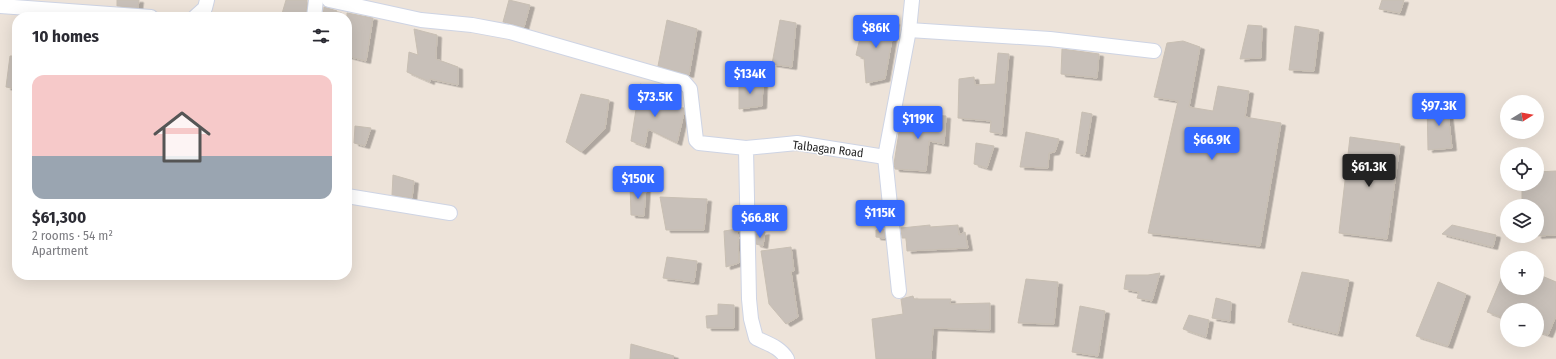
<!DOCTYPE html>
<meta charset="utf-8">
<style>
body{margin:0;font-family:"Fira Sans Condensed",sans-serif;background:#f2f2f3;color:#2b2b33;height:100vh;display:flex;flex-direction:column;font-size:15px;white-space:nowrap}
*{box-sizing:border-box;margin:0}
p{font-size:13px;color:#7c7c81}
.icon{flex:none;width:22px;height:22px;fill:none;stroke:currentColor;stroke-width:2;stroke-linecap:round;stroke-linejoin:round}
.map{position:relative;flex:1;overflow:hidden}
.panel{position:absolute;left:12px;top:12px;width:340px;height:268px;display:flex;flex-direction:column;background:#fff;border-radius:16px;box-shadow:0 4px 16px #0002}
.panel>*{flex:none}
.needle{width:26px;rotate:79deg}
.tools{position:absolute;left:1500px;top:95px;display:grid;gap:8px}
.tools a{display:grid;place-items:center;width:44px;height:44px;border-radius:50%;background:#fff;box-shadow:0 4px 16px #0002;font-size:20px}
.price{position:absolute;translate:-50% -34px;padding:0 9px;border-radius:4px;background:#3469ff;color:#fff;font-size:13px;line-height:26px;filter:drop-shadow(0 1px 2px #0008)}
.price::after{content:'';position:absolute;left:50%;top:24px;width:12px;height:9px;margin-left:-6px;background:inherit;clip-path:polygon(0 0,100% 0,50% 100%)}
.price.current{background:#222;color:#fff}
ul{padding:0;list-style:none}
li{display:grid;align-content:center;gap:8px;height:212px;padding:0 20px}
li span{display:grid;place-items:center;height:124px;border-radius:12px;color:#555}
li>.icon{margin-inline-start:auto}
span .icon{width:72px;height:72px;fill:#fffc;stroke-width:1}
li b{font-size:17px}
h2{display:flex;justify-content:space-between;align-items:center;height:48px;padding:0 20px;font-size:17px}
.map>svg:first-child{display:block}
</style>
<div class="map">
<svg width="1556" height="359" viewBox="0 0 1556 359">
<defs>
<filter id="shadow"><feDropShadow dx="4.5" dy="2.5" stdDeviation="0" flood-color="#0004"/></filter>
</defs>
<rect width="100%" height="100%" fill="#ede3d9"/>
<g fill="#c8c0b9" stroke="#c8bfb3" filter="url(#shadow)">
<polygon points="117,0 139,0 138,8 117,6"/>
<polygon points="286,0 307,0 306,17 281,17"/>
<polygon points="509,0 530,5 524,27 503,22"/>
<polygon points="1382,0 1404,0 1400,13 1379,9"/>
<polygon points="324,7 337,11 336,17 323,17"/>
<polygon points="347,13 373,18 366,61 347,56"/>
<polygon points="667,20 697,29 689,75 658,66"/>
<polygon points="780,20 796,23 792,67 772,64"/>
<polygon points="864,21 895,22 885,79 866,83 864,58 856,55"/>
<polygon points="1248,25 1262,26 1261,58 1240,59"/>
<polygon points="1295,26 1319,30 1314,71 1289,70"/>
<polygon points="414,29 437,35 436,59 458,67 458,85 430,79 430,82 407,72 409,52 418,55"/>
<polygon points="1183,41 1200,47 1189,107 1213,111 1218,86 1249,91 1245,117 1281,123 1260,246 1148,233 1178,101 1154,97 1167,43"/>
<polygon points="1062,49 1099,54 1097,78 1061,74"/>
<polygon points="998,53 1009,54 1002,134 990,132 991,121 958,118 959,79 974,77 975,85 995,84"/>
<polygon points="10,56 17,56 17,89 6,87"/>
<polygon points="739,82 763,84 762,106 739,109"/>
<polygon points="640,84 656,88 652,106 684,108 684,113 677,143 648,129 645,146 631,141"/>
<polygon points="581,94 609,100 605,129 581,152 566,142"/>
<polygon points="1447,103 1452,148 1428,150 1427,104"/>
<polygon points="1082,112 1092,114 1085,155 1076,153"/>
<polygon points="902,113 929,117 929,115 946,116 944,144 929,141 926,171 895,169 894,164"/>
<polygon points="355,126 371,128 365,146 354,143"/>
<polygon points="1026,132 1059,139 1055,152 1049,153 1048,168 1020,167"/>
<polygon points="1350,137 1400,144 1387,239 1339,233"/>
<polygon points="976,143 994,146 987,168 974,164"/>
<polygon points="1556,171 1556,235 1537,236 1537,206 1522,206 1522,184 1537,184 1537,172"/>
<polygon points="393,175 414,181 412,198 392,195"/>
<polygon points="630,185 646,186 644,216 631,215"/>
<polygon points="660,197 707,199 704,230 666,230"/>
<polygon points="930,225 930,227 958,225 959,235 965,232 968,248 907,251 906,238 902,238 901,228"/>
<polygon points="1452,225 1496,235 1493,247 1442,234"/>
<polygon points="737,229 738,238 739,237 739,239 738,239 739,263 726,267 724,231"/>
<polygon points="884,229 885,238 876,237 876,230"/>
<polygon points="765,232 763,246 756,244 756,234"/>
<polygon points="791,247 794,271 791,272 798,317 786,324 769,304 761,251"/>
<polygon points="667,257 697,261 694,282 663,278"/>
<polygon points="1507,265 1507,288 1537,288 1537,274 1556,282 1556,316 1548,335 1537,331 1537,310 1507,310 1507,319 1487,312"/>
<polygon points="1302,272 1349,280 1338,334 1288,322"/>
<polygon points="1160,273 1152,301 1137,298 1139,292 1124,289 1126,275 1148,275"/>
<polygon points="1026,279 1058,282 1054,324 1018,323"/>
<polygon points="1438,282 1466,294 1448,346 1416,336"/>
<polygon points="913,296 914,299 951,299 950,304 990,303 990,330 933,328 931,359 876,359 872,319 903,314 901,299"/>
<polygon points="1216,298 1231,302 1230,321 1212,318"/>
<polygon points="718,304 734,305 734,328 707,328 706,316 718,315"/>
<polygon points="1080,306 1105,311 1098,356 1072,352"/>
<polygon points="1189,315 1209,320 1206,337 1183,329"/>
<polygon points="631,344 674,356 673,359 630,359"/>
</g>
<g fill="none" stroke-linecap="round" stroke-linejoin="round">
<defs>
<g id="minor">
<polyline points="329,0 421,20 472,25 510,32 684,82 690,89 696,140 699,143 746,148"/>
<polyline points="0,6 151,17"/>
<polyline points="195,17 205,8 207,0"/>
<polyline points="314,17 316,0"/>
<polyline points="909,30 1050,39 1154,51"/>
<polyline points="885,157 899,291"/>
<polyline points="347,196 450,213"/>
<path d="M 787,359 C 780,347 768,344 756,338 L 751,319 L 749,299 L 746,148 L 797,143 L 885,157 L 909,30 L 912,0"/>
</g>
</defs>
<use href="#minor" stroke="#ced4e4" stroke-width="16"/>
<use href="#minor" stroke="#fff" stroke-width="14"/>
</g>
<g text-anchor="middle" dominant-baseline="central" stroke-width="3" stroke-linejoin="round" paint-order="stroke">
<g font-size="12" fill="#292929" stroke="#fff">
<text transform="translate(828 149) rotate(7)">Talbagan Road</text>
</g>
</g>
</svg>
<div class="tools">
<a><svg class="needle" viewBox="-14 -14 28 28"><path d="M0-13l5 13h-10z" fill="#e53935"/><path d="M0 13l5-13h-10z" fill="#7c7c81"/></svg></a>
<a><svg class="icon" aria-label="locate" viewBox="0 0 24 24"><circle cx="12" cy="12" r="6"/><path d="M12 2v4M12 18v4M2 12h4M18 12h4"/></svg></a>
<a><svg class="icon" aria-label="layers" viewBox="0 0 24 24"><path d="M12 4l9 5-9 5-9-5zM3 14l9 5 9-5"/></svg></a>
<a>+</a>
<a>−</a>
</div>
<b class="price" style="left:876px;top:49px">$86K</b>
<b class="price" style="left:750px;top:95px">$134K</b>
<b class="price" style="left:655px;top:118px">$73.5K</b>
<b class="price" style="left:1439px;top:127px">$97.3K</b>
<b class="price" style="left:918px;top:140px">$119K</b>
<b class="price" style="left:1212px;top:161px">$66.9K</b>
<b class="price current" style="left:1369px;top:188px">$61.3K</b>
<b class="price" style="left:638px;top:200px">$150K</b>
<b class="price" style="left:880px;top:234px">$115K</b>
<b class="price" style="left:760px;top:239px">$66.8K</b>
<section class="panel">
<h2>10 homes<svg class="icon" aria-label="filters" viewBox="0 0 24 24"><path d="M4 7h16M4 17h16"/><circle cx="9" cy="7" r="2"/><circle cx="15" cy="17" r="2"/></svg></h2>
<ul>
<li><span style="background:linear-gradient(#f6c9c9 65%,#9aa5b1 0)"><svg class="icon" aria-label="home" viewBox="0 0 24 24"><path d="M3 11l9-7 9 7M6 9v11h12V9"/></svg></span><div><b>$61,300</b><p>2 rooms · 54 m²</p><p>Apartment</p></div></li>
</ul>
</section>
</div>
